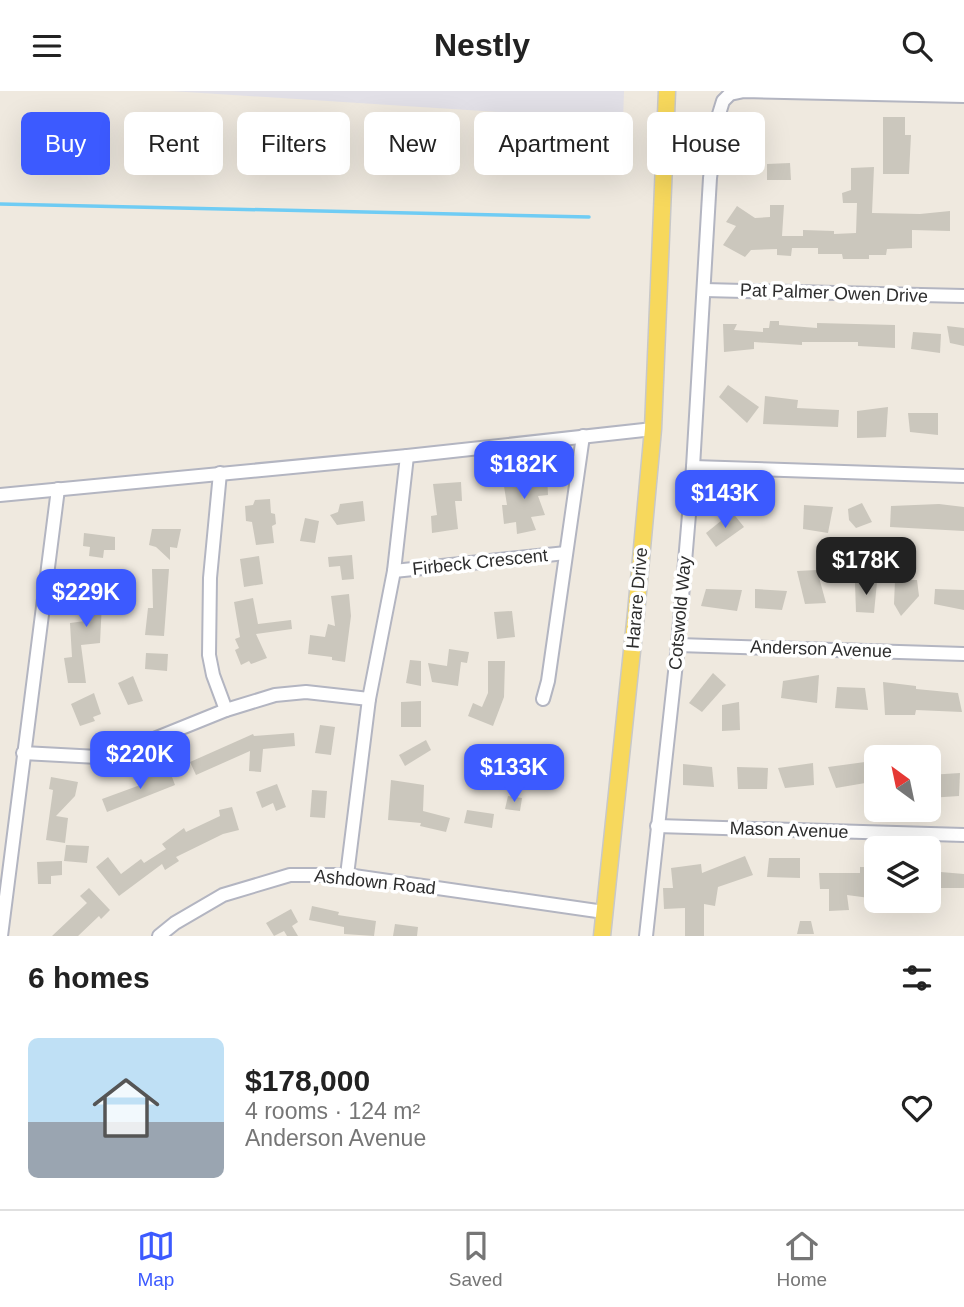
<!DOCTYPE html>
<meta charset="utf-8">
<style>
body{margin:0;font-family:Helvetica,sans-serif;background:#f6f6f6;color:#222;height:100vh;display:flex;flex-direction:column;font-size:26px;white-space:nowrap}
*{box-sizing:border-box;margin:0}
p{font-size:23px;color:#767676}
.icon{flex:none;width:38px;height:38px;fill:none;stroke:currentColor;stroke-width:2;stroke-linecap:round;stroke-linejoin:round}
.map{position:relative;height:845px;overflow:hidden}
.side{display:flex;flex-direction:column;background:#fff;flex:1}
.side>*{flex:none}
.banner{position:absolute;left:21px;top:21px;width:922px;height:63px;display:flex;gap:14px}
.needle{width:46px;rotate:327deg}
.controls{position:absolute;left:864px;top:654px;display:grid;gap:14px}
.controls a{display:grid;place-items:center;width:77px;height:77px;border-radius:10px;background:#fff;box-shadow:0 7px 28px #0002;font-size:35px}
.price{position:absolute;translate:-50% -60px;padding:0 16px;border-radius:14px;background:#3c5aff;color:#fff;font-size:23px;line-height:46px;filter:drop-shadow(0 2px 4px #0008)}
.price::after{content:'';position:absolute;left:50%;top:42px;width:21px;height:16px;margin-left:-10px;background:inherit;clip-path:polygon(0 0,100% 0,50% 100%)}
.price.on{background:#222;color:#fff}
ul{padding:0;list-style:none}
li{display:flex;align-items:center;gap:21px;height:175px;padding:0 28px}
li span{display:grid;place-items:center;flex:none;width:196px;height:140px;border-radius:10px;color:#555}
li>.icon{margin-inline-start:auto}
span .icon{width:84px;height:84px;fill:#fffc;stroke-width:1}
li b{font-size:30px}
h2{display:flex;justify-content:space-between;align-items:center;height:84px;padding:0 28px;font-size:30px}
.chip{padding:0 24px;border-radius:10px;background:#fff;box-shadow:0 7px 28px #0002;font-size:24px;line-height:63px}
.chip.on{background:#3c5aff;color:#fff}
header{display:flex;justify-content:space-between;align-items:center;height:91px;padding:0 28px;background:#fff;font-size:32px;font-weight:700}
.menu{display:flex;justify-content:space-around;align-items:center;height:98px;border-top:2px solid #e0e0e0;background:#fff;font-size:19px;color:#767676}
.menu a{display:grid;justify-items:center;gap:4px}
.menu .on{color:#3c5aff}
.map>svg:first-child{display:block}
</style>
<header><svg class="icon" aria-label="menu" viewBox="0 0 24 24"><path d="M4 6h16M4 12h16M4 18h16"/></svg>Nestly<svg class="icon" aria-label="search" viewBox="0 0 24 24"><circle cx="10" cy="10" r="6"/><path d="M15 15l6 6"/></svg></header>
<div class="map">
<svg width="964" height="845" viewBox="0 0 964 845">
<rect width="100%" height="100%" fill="#efe9df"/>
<polygon fill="#e2e0e7" points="171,0 624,0 623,29"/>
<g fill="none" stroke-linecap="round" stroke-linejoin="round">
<polyline stroke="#6fccf4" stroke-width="3.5" points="0,113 589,126"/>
</g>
<g fill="#cbc7bd">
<polygon points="737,21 759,22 756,69 735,68"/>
<polygon points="883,26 905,26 905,44 911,44 909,83 883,83"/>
<polygon points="790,72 791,89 767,89 767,73"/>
<polygon points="874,76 872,122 920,123 950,120 950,140 912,139 912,157 887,158 886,164 869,164 869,168 843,168 842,163 818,163 818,157 792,157 791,165 777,164 777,158 751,159 745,166 723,154 736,135 726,131 737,115 755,127 770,126 770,114 784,114 782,145 803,145 803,139 834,140 834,143 856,142 857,112 843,112 842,102 851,99 851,77"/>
<polygon points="770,230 779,230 779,234 817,237 817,232 895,234 895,257 858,255 858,251 802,251 802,254 754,251 754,258 724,261 723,233 737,233 734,239 763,241 763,237 769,237"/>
<polygon points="947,235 964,237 964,255 950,252"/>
<polygon points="913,241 941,243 940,262 911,258"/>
<polygon points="728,294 759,316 747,332 719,306"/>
<polygon points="765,305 798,309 797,317 839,319 838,336 763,333"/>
<polygon points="888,316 886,346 857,347 857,320"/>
<polygon points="908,322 938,322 938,344 910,341"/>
<polygon points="547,384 548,404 538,405 545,424 531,426 536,439 517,443 516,431 504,433 502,414 507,414 503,389"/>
<polygon points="461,391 462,410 455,410 458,438 432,442 431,425 437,424 433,393"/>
<polygon points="270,408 271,422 275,423 276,433 272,435 274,452 256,454 252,431 246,430 245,415 253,414 255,409"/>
<polygon points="363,410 365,430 337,434 330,424 338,421 340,413"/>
<polygon points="862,412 872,431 856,437 849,429 848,418"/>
<polygon points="939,413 964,416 964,440 890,436 891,415"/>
<polygon points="804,414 833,416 828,442 803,438"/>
<polygon points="732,421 744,436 716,456 706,442"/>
<polygon points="305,427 319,430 315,452 300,450"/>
<polygon points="152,438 181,438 177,457 170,456 170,469 156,456 149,454"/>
<polygon points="84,442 115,446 115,459 104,459 103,467 89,465 90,456 83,455"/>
<polygon points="352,464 354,488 342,489 340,475 329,476 328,466"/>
<polygon points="259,465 263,493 244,496 240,468"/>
<polygon points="152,478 169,478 164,545 145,544 148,517 153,517"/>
<polygon points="817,479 826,512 805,513 797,480"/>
<polygon points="103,483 104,511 102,511 100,552 81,554 86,592 68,592 64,567 72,566 70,532 85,530 86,485"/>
<polygon points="895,489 917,489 919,505 901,525 894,513"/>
<polygon points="877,491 874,522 856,521 855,492"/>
<polygon points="706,498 742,499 737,520 701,515"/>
<polygon points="755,498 787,500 782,519 755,517"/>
<polygon points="935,498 964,499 964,519 934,513"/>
<polygon points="349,503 351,525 345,571 332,569 332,566 308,563 310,544 325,546 328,533 335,535 331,505"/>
<polygon points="253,507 258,533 291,529 292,538 256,543 267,567 251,573 249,570 241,574 235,559 239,557 235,548 240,546 234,511"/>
<polygon points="512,520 515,546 497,548 494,521"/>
<polygon points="449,558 469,561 467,572 461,571 458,595 432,591 428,572 447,575"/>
<polygon points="146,562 168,563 167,580 145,578"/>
<polygon points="410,569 421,570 421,595 406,592"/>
<polygon points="488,570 505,570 504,606 493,635 468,625 473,612 482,616 488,602"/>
<polygon points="713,582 726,594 702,621 689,612"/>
<polygon points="819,584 817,612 781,607 783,590"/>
<polygon points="133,585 143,610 128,614 118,592"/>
<polygon points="883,591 916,595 916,598 958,602 962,621 916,619 915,624 885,624"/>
<polygon points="837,596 865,597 868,619 835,617"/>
<polygon points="94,602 101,623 93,626 95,630 80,635 71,613"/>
<polygon points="421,610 421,636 401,636 401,611"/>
<polygon points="739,611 740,639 722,640 722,614"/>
<polygon points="320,634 335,636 331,664 315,662"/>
<polygon points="294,642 295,655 263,658 261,681 249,680 250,660 196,684 190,671 253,643 254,645"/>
<polygon points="426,649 431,659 405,675 399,664"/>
<polygon points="507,656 535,660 532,676 505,673"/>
<polygon points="921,656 937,656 935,667 921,667"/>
<polygon points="865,671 867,679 877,678 877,690 836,697 828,676"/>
<polygon points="813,672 814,694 785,697 778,677"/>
<polygon points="683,673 712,676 714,696 683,694"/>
<polygon points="737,676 768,677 767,698 738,698"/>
<polygon points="169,678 175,694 107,721 102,708 143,693 141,689"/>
<polygon points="960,682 959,705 929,707 929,684"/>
<polygon points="51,686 78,691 75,705 56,725 68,727 65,752 46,749 53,699 49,698"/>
<polygon points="391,689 424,694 423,720 450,727 446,741 420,735 421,732 388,729"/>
<polygon points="277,693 286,716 276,720 273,712 262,717 256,701"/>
<polygon points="312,699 327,700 325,727 310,726"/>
<polygon points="508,705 522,707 520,720 505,718"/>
<polygon points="232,716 239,739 223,743 176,766 179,770 165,779 162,773 119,805 96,776 108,766 121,783 141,768 144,772 166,758 162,753 184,737 186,741 220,725 219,719"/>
<polygon points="467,719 494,723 492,737 464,732"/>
<polygon points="66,754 89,755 87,772 64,770"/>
<polygon points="745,765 753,784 718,796 715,815 704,813 704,845 685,845 685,817 664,818 663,797 673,797 671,777 701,773 702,782"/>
<polygon points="769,767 800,767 800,787 767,786"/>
<polygon points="62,770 62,784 51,785 51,793 38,793 37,771"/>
<polygon points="860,776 877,776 877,808 847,804 849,819 829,820 829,798 820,798 819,782 860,782"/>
<polygon points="929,780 964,783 964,797 929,797"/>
<polygon points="89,797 110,819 101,828 99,825 78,845 52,845 87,812 80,805"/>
<polygon points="312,815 339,821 338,824 376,830 374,845 344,843 344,836 309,829"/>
<polygon points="291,818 298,831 292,835 298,845 287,845 284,840 274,845 266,832"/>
<polygon points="800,830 811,830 814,843 797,843"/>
<polygon points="395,833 418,836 417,845 393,845"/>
</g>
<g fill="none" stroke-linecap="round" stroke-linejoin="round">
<defs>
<g id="minor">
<polyline points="704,199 964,205"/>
<polyline points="693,376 964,385"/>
<polyline points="220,382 210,487 209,564 213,584 226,619"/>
<polyline points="0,404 407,365 653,338"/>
<polyline points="394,480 566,462"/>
<polyline points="678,554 964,563"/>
<polyline points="543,608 548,590 583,345"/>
<polyline points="23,662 98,666 117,663 226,619 275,604 306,601 369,608"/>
<polyline points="657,735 964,744"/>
<polyline points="347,784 369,608 394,480 407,365"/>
<polyline points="1,845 58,398"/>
<polyline points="159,845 175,832 223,804 290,784 347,784 604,821"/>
<polyline points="646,845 678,554 693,376 710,87 719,23 723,10 730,3 744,0 964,5"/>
</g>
<polyline id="major" points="602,845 636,522 653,338 667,0"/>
</defs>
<use href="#minor" stroke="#b3b5c1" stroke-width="16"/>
<use href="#major" stroke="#c8c8c8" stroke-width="19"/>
<use href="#minor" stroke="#fff" stroke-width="12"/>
<use href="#major" stroke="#f7d85c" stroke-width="16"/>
</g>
<g text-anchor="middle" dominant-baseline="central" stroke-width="7" stroke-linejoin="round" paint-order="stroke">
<g font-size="18" fill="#2d2d2d" stroke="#fff">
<text transform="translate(834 202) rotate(2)">Pat Palmer Owen Drive</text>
<text transform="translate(480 471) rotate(-6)">Firbeck Crescent</text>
<text transform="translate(637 507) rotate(-85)">Harare Drive</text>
<text transform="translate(680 522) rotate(-85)">Cotswold Way</text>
<text transform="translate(821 558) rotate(2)">Anderson Avenue</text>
<text transform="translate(789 739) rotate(2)">Mason Avenue</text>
<text transform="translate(375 791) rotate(6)">Ashdown Road</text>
</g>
</g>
</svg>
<div class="controls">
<a><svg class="needle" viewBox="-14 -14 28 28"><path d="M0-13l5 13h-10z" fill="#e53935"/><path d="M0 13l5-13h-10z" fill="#767676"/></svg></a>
<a><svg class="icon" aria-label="layers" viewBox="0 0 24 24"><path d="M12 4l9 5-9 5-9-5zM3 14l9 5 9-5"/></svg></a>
</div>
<b class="price" style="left:524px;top:410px">$182K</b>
<b class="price" style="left:725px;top:439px">$143K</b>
<b class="price on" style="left:866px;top:506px">$178K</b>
<b class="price" style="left:86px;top:538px">$229K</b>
<b class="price" style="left:140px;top:700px">$220K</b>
<b class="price" style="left:514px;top:713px">$133K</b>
<div class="banner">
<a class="chip on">Buy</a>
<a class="chip">Rent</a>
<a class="chip">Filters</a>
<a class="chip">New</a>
<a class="chip">Apartment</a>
<a class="chip">House</a>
</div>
</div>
<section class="side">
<h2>6 homes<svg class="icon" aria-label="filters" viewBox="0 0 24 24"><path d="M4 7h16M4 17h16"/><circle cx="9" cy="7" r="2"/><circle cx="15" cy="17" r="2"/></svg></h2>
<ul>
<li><span style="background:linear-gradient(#bfe0f5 60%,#9aa5b1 0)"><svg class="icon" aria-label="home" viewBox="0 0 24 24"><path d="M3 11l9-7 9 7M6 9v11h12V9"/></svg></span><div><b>$178,000</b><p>4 rooms · 124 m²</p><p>Anderson Avenue</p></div><svg class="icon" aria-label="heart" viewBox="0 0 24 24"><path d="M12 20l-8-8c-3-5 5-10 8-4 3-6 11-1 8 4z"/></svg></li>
</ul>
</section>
<nav class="menu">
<a class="on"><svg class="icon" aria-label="map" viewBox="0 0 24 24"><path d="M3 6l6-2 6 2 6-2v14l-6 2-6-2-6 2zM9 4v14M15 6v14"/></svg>Map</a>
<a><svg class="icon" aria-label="saved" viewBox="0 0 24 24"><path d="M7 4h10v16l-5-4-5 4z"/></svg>Saved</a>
<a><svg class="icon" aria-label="home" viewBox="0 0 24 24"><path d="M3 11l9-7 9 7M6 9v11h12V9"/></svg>Home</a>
</nav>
